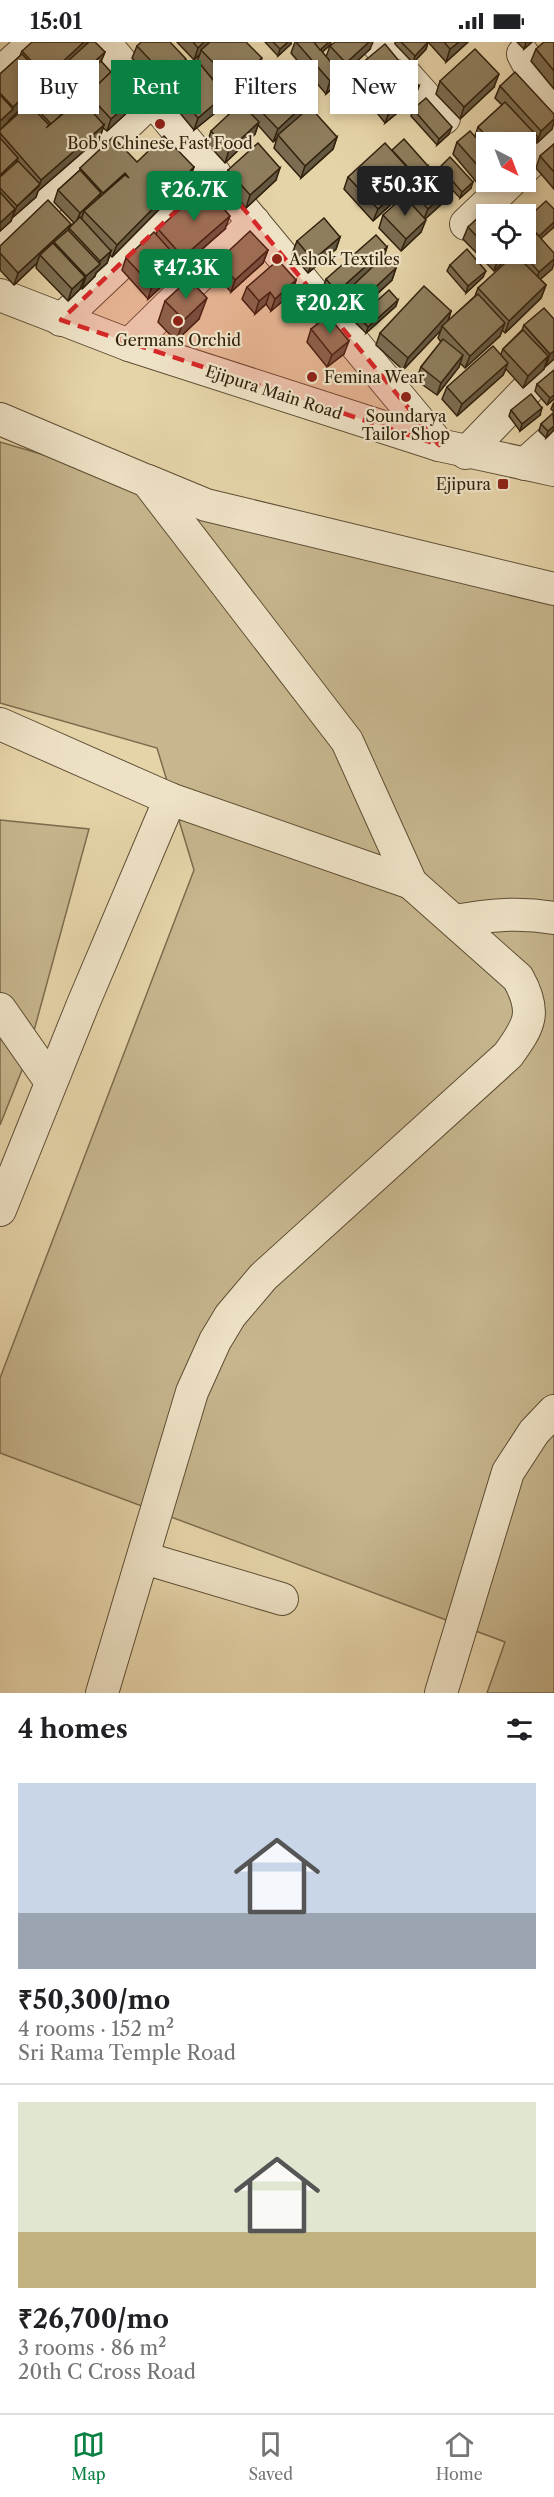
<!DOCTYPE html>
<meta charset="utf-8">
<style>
body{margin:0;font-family:"Libre Caslon Text",serif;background:#f6f6f6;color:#202124;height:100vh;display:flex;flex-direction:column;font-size:22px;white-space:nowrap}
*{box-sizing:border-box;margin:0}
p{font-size:20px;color:#757577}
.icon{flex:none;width:33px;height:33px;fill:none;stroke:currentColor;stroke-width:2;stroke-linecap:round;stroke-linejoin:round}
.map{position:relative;height:1651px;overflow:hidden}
.drawer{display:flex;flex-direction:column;background:#fff;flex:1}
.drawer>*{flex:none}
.top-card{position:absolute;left:18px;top:18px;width:519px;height:54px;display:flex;gap:12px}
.needle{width:39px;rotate:138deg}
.fabs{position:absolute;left:476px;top:90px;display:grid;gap:12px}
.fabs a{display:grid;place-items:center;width:60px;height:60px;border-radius:0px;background:#fff;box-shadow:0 3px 9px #0003;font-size:30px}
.price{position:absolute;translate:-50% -51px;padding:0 14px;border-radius:6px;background:#0b8043;color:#fff;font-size:20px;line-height:39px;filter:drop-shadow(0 2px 3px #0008)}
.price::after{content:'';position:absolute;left:50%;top:36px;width:18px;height:14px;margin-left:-9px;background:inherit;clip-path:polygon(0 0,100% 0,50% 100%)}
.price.selected{background:#222;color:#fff}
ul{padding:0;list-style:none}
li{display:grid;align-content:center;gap:12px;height:318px;padding:0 18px}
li+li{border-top:2px solid #e0e0e0}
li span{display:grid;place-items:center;height:186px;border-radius:0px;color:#555}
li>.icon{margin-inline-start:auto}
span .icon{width:108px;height:108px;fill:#fffc;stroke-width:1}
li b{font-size:26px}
h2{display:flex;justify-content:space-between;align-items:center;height:72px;padding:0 18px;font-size:26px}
.chip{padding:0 21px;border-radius:0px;background:#fff;box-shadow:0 3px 9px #0003;font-size:21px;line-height:54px}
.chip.selected{background:#0b8043;color:#fff}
.status{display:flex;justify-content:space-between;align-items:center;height:42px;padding:0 30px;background:#fff;direction:ltr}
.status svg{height:16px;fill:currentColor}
.dock{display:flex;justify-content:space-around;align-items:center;height:84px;border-top:2px solid #e0e0e0;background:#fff;font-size:16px;color:#757577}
.dock a{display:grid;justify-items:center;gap:3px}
.dock .selected{color:#0b8043}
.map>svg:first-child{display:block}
</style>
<div class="status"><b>15:01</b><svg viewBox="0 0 49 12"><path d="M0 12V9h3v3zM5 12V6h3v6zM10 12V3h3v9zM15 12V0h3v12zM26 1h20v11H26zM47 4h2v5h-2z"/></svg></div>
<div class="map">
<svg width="554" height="1651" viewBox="0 0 554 1651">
<rect width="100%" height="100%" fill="#e6d4a9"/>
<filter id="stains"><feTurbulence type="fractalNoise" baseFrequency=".00333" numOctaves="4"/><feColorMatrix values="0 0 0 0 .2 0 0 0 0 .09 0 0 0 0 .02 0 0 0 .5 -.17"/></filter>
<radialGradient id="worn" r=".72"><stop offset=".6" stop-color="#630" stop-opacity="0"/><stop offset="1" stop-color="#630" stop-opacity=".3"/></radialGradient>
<g fill="#c7b68e" stroke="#7c6c4e" stroke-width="1.5">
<polygon points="0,400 554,563 554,1651 487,1651 505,1600 0,1411 0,1336 194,828 157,706 0,661"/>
<polygon points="0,778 89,787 26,1018 0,1083"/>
</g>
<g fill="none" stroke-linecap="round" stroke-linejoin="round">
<defs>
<g id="minor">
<polyline points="104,0 439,403"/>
<polyline points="376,0 444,76"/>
<polyline points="523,12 554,70"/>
<polyline points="0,31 35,0"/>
<polyline points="525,125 554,98"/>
<polyline points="466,182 510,140"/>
<polyline points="0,204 153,57"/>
<polyline points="0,253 129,303 439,403 554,428"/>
<polyline points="61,278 215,132"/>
<polyline points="129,303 254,180"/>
<polyline points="0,377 147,439 347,699 411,841 170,757 0,682"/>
<polyline points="466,411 554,320"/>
<polyline points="525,422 554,396"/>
<polyline points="148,439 206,463 554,547"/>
<path d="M 455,879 C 489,873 520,870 554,876"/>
<polyline points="0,967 51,1040"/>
<polyline points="0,1168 83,962 170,757"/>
<polyline points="144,1516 282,1557"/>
<path d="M 102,1651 L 192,1350 L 215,1299 L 230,1274 L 263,1235 L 508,1013 C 530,983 537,970 518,936 L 411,841"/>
<polyline points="441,1651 508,1430 534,1390 554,1369"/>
</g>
</defs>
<use href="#minor" stroke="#5e4e34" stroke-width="34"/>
<use href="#minor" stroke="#efe3c7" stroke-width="32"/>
</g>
<g fill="#7b6c51" stroke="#31210d" stroke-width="1.5">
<polygon points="177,0 246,0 257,29 229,55 209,33 225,53 221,66 194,88 165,53 170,41 162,48 132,16 137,4 182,30 172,39 197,19 200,12 194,18"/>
<polygon points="265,0 291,0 291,2 278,14"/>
<polygon points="295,0 331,0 330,3 322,10 326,15 330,4 370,7 341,34 340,32 336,43 326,52 291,11"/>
<polygon points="395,0 428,0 426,7 413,21 395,2"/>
<polygon points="428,0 468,0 446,20"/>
<polygon points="517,0 532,0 524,7"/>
<polygon points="554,0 554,47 531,19 536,7"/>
<polygon points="86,2 105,10 101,19 132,66 107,89 103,86 100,95 38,149 36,155 12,176 11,179 0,189 0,88 25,66 27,61 10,77 8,80 0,88 0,32 20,14 22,9"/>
<polygon points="398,24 419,44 414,57 385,81 367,58 368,54 366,56 352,38 356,26"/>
<polygon points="440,39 494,45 460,77 436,52"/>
<polygon points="500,44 552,87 537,101 536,100 533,107 525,100 486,100 486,140 493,140 483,148 453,112 457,100 475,94 478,85 502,63 495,56"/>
<polygon points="307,60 304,70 337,95 333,107 301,136 274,106 277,96 273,100 258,83 255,92 225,121 207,101 211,89 250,71 254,62"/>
<polygon points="413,67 449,92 437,103 411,74"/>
<polygon points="554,102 554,147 536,126 540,114"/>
<polygon points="392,108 428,124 426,131 414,142 412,139 409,146 373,179 344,147 348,135 391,109"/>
<polygon points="137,120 194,125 189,137 112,215 110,213 107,221 96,231 95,234 82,247 81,246 68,259 36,226 37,221 14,243 0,228 0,204 69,186 74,181 54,160 58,148 80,128 80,126"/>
<polygon points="440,125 471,146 460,156 441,136 450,146 446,158 425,177 421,190 401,209 379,186 383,173 406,157 410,146 437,131"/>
<polygon points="228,128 276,138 246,166 224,141"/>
<polygon points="554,167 554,185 541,196 552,227 540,237 546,243 541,256 505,291 502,288 500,294 465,326 460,321 459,325 437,353 416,338 421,325 441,300 438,296 441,288 403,328 376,303 380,291 451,269 448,279 475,254 478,246 517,213 517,212 525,212 532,196 525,188 525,178"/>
<polygon points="486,172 486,212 512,212 494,229 463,197 468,185"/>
<polygon points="158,187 225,187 178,228 177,226 176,231 148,257 122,228 126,216 156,192"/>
<polygon points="340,195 336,207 308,231 292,212 297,199"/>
<polygon points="387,205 384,214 396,226 392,238 351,276 339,264 344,252 333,262 322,250 326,237"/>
<polygon points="268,208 263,221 231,250 214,231 218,219"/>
<polygon points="450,223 483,235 466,251 447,229"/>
<polygon points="296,238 292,251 271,269 266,262 255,272 242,257 247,245"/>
<polygon points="165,259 199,277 176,299 158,280"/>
<polygon points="396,264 366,291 356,281 359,275"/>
<polygon points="524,283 554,317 546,324 545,324 544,327 523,346 506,327 503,333 457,374 442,357 447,345 501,312 503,307 522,288"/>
<polygon points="311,287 344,312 327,325 307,300"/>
<polygon points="537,342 554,357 547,363 535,349"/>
<polygon points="554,360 554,370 551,367"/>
<polygon points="511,368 540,373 520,389 509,374"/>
<polygon points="554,372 554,388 546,396 539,389 541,382"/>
</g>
<g fill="#645842" stroke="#31210d" stroke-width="1.5">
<polygon points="84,0 87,0 85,7 58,28 56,33 41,47 46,35"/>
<polygon points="204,0 213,0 201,8 200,12 194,18 198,6"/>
<polygon points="288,0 291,0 291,2 278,14 280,7"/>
<polygon points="329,0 331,0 330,3 316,16 319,9"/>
<polygon points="369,0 373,0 370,7 341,34 346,21"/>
<polygon points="428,0 426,7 413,21 415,14"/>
<polygon points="459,0 468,0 446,20 450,7"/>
<polygon points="526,0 532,0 524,7"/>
<polygon points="105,10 100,22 73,44 71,49 66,54 70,42"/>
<polygon points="262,16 257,29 229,55 234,42"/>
<polygon points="186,17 182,30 162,48 167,36"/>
<polygon points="399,19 395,32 371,46 368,54 366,56 371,43"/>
<polygon points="340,31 336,43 326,52 330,39"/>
<polygon points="499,32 494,45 460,77 464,65"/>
<polygon points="44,36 40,49 28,57 27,61 10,77 8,80 0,88 0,79 12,68 13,65"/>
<polygon points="419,44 414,57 385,81 390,68"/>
<polygon points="225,53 221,66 194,88 198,76"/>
<polygon points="137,54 132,66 107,89 111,77"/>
<polygon points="307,60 303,72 278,93 277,96 273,100 278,87"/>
<polygon points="554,77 554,81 552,87 537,101 541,89"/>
<polygon points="259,80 255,92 225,121 229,108"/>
<polygon points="104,83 100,95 38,149 36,155 12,176 17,164 39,144 41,138"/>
<polygon points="452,85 449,92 437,103 439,97"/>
<polygon points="337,95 333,107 301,136 305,124"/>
<polygon points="538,95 533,107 525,115 525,106"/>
<polygon points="18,116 14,128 0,141 0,133"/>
<polygon points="428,124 426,131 414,142 417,135"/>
<polygon points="194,125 189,137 112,215 117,203"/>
<polygon points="280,126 276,138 246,166 250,153"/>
<polygon points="414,133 409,146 373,179 378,167"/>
<polygon points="473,140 471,146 460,156 462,150"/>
<polygon points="487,140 493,140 483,148"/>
<polygon points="450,146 446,158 423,179 428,167"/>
<polygon points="101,151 96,163 84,169 81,178 75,183 80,171"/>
<polygon points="15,167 11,179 0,189 0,181"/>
<polygon points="230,174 225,187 178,228 183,215"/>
<polygon points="426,178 421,190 401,209 406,197"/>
<polygon points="554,180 554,185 536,201 539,194"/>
<polygon points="71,182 66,194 54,200 51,208 40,213 37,221 14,243 18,231"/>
<polygon points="340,195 336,207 308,231 313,218"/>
<polygon points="387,205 383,217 333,262 337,250"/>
<polygon points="268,208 263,221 231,250 235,238"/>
<polygon points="111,209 107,221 96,231 95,234 82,247 86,234 99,223 100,219"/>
<polygon points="504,212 512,212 494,229 498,217"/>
<polygon points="554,217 554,222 552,227 534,243 539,230"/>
<polygon points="180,219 176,231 148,257 152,244"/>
<polygon points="396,226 392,238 351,276 355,264"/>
<polygon points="486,229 483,235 466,251 468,244"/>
<polygon points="85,235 80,247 68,259 72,247"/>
<polygon points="296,238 292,251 271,269 275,257"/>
<polygon points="546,243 541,256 505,291 509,279"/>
<polygon points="270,250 266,262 255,272 259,259"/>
<polygon points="207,256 199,277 176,299 184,278"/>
<polygon points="398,258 396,264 366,291 368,285"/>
<polygon points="451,269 447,282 442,284 441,288 403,328 408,316"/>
<polygon points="505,281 500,294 465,326 470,314"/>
<polygon points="349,299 344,312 327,325 332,313"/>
<polygon points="554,309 554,317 546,324 550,312"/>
<polygon points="463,313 459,325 437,353 441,341"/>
<polygon points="548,314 544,327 523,346 528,334"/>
<polygon points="508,321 503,333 457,374 462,362"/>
<polygon points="554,353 554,357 547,363 550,356"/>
<polygon points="542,366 540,373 520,389 522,382"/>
<polygon points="554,384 554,388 546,396 548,389"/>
</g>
<g fill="#8f7e5e" stroke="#31210d" stroke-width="1.5">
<polygon points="32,0 84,0 46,35 22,9"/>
<polygon points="89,0 95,0 105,10 70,42 58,28"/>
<polygon points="141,0 170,0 186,17 167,36 137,4"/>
<polygon points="193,0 204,0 198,6"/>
<polygon points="210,0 246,0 262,16 234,42 201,8"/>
<polygon points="273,0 288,0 280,7"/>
<polygon points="296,0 314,0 340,31 330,39"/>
<polygon points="314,0 329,0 320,8"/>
<polygon points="335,0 369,0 346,21 330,4"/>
<polygon points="401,0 428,0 415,14"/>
<polygon points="444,0 459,0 450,7"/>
<polygon points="544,0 554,0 554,29 536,7"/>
<polygon points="385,2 399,19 371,43 356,26"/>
<polygon points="475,7 499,32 464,65 440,39"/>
<polygon points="22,12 44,36 13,65 0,51 0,32"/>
<polygon points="197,18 225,53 198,76 170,41"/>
<polygon points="101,19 111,30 84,56 73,44"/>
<polygon points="400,22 419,44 390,68 371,46"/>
<polygon points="113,28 137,54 111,77 88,52"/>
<polygon points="57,30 80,55 51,82 28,57"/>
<polygon points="515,30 554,72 554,77 541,89 500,44"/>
<polygon points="283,34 307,60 278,87 254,62"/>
<polygon points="0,53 13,67 0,79"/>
<polygon points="426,56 452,85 439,97 413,67"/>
<polygon points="81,57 104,83 41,138 0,91 0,88 29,62 49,83 46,86"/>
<polygon points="505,60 538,95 525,106 525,100 492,100 478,85"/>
<polygon points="241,61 259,80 229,108 211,89"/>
<polygon points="310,65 337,95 305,124 278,93"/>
<polygon points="470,89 486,107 486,133 457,100"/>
<polygon points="164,94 194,125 117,203 84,169 125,133 129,136 125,131 103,151 80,126 113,95 137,120"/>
<polygon points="0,96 18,116 0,133"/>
<polygon points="404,97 428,124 417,135 392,108"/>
<polygon points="258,101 280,126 250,153 228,128"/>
<polygon points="385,101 414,133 378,167 348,135"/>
<polygon points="554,102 554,130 540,114"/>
<polygon points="450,115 473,140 462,150 440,125"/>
<polygon points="18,119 40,142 17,164 0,146 0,135"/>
<polygon points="432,126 450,146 428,167 410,146"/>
<polygon points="80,128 101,151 80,171 58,148"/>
<polygon points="205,145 230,174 183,215 158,187"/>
<polygon points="0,150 15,167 0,181"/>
<polygon points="404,154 426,178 406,197 383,173"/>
<polygon points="48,158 71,182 18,231 0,211 0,204"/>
<polygon points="546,159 554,167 554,180 539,194 525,179 525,178"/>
<polygon points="488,166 494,172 486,172 486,204 468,185"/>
<polygon points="80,175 111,209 100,219 69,186"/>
<polygon points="324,176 340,195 313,218 297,199"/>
<polygon points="68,188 100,222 86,234 54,200"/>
<polygon points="250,189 268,208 235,238 218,219"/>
<polygon points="154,190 180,219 152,244 126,216"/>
<polygon points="537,192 554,211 554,217 539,230 523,212 525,212 525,202"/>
<polygon points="376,193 387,205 337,250 326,237"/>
<polygon points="53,201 85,235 72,247 40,213"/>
<polygon points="467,207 486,229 468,244 450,223"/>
<polygon points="493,212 504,212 498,217"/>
<polygon points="515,212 546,243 509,279 478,246"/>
<polygon points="385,213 396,226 355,264 344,252"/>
<polygon points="278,218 296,238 275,257 270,250 259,259 247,245"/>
<polygon points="189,237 207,256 184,278 165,259"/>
<polygon points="424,244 451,269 408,316 380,291"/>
<polygon points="389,248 398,258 368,285 359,275"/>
<polygon points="478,252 505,281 470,314 442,284"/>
<polygon points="544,266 554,277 554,309 550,312 524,283"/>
<polygon points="328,274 349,299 332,313 311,287"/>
<polygon points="523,288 548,314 528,334 503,307"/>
<polygon points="443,297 463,313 441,341 421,325"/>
<polygon points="493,304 508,321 462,362 447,345"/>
<polygon points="554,328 554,353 550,356 537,342"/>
<polygon points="531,352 542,366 522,382 511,368"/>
<polygon points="553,371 554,384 548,389 541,382"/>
</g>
<path fill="#d62828" fill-opacity="0.2" stroke="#d62828" stroke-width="4.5" stroke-dasharray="12 8" stroke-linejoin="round" d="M 215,132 L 439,403 L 61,278 Z"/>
<g fill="#8f2418" stroke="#efe3c7" stroke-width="2">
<circle cx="160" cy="82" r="6"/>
<circle cx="277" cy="217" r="6"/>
<circle cx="178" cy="279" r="6"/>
<circle cx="312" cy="335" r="6"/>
<circle cx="406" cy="355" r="6"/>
<rect x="497" y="436" width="12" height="12" rx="3"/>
</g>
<g text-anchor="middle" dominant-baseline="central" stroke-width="4.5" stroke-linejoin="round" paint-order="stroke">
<g font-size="16" fill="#31210d" stroke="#efe3c7">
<text x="160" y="101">Bob's Chinese Fast Food</text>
<text x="289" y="217" text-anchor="start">Ashok Textiles</text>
<text x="178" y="298">Germans Orchid</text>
<text x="324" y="335" text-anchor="start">Femina Wear</text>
<text x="406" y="374">Soundarya<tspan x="406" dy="18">Tailor Shop</tspan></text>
<text x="491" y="442" text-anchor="end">Ejipura</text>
</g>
<g font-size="16" fill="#31210d" stroke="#efe3c7">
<text transform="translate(274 350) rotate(18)">Ejipura Main Road</text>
</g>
</g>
<rect width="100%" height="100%" filter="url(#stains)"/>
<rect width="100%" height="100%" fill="url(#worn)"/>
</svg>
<div class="fabs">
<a><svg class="needle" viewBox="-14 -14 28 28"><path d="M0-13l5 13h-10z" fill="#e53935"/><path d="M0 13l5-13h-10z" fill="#757577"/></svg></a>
<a><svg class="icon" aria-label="locate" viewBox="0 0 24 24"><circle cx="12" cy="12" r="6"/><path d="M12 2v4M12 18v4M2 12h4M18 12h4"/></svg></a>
</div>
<b class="price selected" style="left:405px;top:175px">₹50.3K</b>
<b class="price" style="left:194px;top:180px">₹26.7K</b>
<b class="price" style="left:186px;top:258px">₹47.3K</b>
<b class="price" style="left:330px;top:293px">₹20.2K</b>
<div class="top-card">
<a class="chip">Buy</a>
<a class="chip selected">Rent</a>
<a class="chip">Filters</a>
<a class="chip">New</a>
</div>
</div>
<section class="drawer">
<h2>4 homes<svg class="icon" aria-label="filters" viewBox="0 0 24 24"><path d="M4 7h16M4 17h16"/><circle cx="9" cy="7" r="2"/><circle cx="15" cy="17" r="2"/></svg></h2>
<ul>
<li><span style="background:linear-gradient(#c9d6e8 70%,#9aa5b1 0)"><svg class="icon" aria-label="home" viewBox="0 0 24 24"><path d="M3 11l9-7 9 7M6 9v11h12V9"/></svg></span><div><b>₹50,300/mo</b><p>4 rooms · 152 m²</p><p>Sri Rama Temple Road</p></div></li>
<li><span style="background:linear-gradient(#dfe7d0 70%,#c2b280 0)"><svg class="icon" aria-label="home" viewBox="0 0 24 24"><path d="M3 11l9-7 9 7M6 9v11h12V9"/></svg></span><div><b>₹26,700/mo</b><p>3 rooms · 86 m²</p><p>20th C Cross Road</p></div></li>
</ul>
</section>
<nav class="dock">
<a class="selected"><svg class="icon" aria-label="map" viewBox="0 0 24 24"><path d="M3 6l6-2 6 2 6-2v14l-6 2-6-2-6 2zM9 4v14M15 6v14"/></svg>Map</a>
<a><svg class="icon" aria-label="saved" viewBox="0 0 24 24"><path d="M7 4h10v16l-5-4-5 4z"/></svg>Saved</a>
<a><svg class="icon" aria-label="home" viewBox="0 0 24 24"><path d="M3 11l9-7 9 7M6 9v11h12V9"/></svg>Home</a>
</nav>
